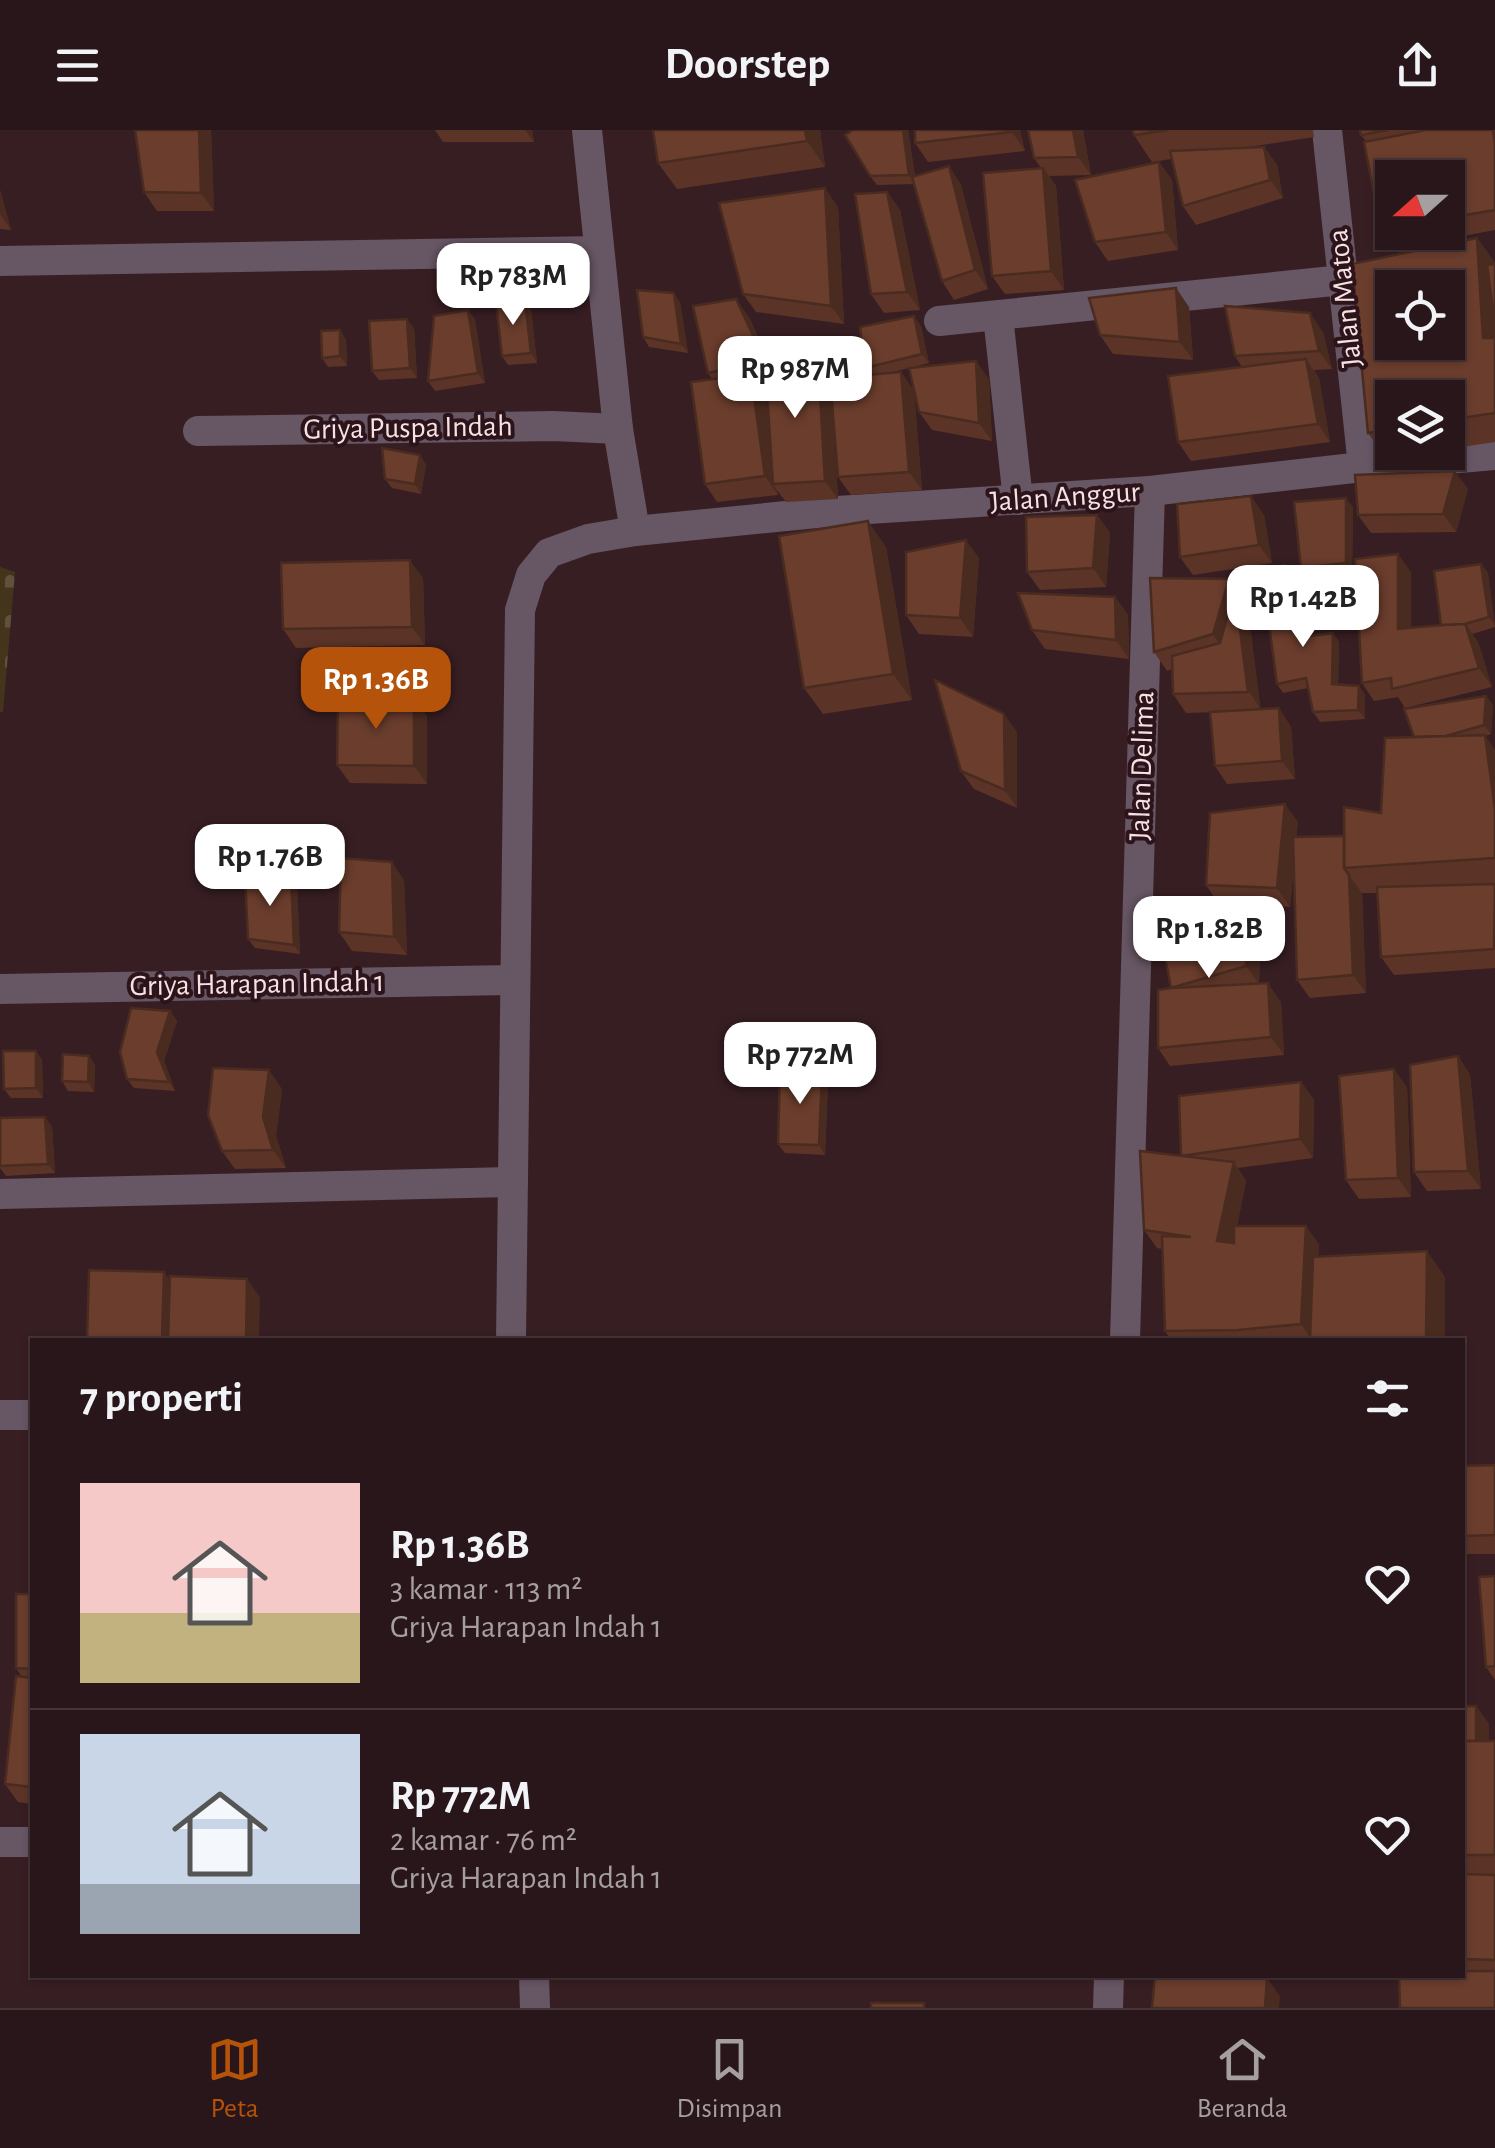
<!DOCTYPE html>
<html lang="id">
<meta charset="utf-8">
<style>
body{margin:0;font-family:"Alegreya Sans",sans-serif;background:#311f23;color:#f1f3f6;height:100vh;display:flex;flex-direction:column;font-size:38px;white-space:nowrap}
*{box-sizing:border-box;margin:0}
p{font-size:32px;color:#a59fa2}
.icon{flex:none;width:55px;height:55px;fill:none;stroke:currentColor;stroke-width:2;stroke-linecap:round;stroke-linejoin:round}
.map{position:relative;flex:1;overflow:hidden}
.sheet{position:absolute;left:30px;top:1208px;width:1435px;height:640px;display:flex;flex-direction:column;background:#29161a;border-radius:0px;box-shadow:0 2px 8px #0004,0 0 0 2px #453539}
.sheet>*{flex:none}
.needle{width:65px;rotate:249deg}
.fabs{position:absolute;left:1375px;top:30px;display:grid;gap:20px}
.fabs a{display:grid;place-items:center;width:90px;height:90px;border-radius:0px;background:#29161a;box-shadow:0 2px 8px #0004,0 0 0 2px #453539;font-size:50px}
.price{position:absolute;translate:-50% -85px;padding:0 22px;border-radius:20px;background:#fff;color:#222;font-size:32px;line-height:65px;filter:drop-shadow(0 2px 5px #0008)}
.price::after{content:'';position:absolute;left:50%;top:60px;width:30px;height:22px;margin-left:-15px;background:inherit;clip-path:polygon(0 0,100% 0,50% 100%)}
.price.active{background:#b45309;color:#fff}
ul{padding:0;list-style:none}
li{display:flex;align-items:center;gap:30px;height:250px;padding:0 50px}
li+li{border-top:2px solid #453539}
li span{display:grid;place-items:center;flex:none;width:280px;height:200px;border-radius:0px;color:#555}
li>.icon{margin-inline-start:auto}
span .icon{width:120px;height:120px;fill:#fffc;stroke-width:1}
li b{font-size:42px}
h2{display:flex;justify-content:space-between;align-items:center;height:120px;padding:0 50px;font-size:42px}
header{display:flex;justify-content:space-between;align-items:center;height:130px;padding:0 50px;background:#29161a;font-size:45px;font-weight:600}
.menu{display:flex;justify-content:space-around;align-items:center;height:140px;border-top:2px solid #453539;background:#29161a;font-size:28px;color:#a59fa2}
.menu a{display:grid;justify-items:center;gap:5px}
.menu .active{color:#b45309}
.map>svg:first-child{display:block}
</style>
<header><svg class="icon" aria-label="menu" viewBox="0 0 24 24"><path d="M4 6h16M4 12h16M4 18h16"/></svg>Doorstep<svg class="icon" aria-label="share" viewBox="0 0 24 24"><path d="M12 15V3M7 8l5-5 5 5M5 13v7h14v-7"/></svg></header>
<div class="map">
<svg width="1495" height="1878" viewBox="0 0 1495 1878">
<defs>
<pattern id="cemetery-stones" width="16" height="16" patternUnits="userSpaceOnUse" patternTransform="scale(2.5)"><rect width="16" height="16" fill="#45341c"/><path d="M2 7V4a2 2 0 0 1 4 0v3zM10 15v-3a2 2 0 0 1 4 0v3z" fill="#60513d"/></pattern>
</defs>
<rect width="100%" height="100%" fill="#371e23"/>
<polygon fill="url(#cemetery-stones)" points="0,437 15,442 3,582 0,582"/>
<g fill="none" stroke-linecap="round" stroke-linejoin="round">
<g stroke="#675664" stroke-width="30">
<polyline points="587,0 618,299 635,401"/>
<polyline points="1327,0 1363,336"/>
<polyline points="0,131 599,121"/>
<polyline points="998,186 1018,370"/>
<polyline points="939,191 1343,150"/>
<polyline points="198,301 553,296 618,299"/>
<polyline points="0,859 514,850"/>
<polyline points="0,1064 513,1052"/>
<polyline points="511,1210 520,480 531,445 549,423 588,409 635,401 837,381 1150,361 1380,335 1495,325"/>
<polyline points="1125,1210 1150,361"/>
<polyline points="0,1285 32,1285"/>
<polyline points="0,1712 32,1712"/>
<polyline points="534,1845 535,1878"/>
<polyline points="1108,1878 1109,1845"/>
</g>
</g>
<g fill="#5b3427" fill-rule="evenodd">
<polygon points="211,0 214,81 157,81 144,62"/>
<polygon points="435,0 532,0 534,12 443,12"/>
<polygon points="653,0 820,0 825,37 677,59 658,33"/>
<polygon points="853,0 908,0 915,46 949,36 961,55 988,159 954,170 942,151 914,54 877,55 870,46"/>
<polygon points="1020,0 1025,21 928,32 915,13"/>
<polygon points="1083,0 1091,45 1049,46 1056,56 1064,160 1005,164 992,146 1041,38 1034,28"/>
<polygon points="1133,0 1313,0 1314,7 1242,18 1264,17 1277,35 1283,68 1196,95 1183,76 1171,29 1152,32 1134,5"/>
<path d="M 1360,0 L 1495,0 L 1495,100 L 1394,119 L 1381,100 L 1366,11 L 1361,5 ZM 1392,48 L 1448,48 L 1448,102 L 1392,102 Z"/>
<polygon points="1159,32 1172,50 1178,120 1108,131 1095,112"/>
<polygon points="0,60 11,100 0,99"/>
<polygon points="887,62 900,80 920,180 884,183 871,164"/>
<polygon points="838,77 844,194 756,182 743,164"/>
<path d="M 1477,108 L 1495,133 L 1495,312 L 1448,319 L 1448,268 L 1392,268 L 1392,322 L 1428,322 L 1386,329 L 1368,303 L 1352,134 ZM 1392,158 L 1448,158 L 1448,212 L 1392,212 Z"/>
<polygon points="680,172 688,223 649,217 643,207"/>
<polygon points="1189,177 1193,230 1113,224 1100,205"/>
<polygon points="468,180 475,190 485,253 435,261 428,251"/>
<polygon points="531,180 537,233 508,235 502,226"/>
<path d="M 749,187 L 769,231 L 831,246 L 831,248 L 869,245 L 865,238 L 921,196 L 929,233 L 889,243 L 901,242 L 914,261 L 922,360 L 851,365 L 838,347 L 833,282 L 838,369 L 786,372 L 777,360 L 778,365 L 717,372 L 705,354 L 712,249 L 708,243 ZM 767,252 L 770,302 L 764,262 L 758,254 Z"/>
<polygon points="414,198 417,248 379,250 372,241"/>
<polygon points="340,200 346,210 347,236 328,237 322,228"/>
<polygon points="1323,202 1332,239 1314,240 1319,248 1330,312 1191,331 1178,312 1242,237 1235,226"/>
<polygon points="989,249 992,311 932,300 919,282"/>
<polygon points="420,325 426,335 421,364 392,358 385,349"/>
<polygon points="1468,359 1456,402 1371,403 1358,385"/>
<polygon points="1353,377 1352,442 1308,447 1301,438"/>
<polygon points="1097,385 1110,403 1106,457 1040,460 1027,442"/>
<polygon points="1264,385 1272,433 1193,445 1180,427"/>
<polygon points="886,417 912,570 823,584 804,558"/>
<polygon points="979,428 973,507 919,504 906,485"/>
<polygon points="1481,434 1488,443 1495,497 1472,504 1478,512 1492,557 1405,578 1398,567 1374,571 1362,553 1411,442 1411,498 1441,495"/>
<polygon points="1292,445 1304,507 1333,503 1339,512 1338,555 1359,556 1365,565 1365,589 1320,592 1313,582 1308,558 1283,563 1277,554"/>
<polygon points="423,448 425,515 296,518 283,499"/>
<polygon points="1229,449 1248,479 1260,579 1279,578 1291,597 1295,649 1227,654 1215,636 1220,582 1186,583 1173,564 1172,539 1167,541 1154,522"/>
<polygon points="1115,467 1128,485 1129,529 1045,519 1032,500"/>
<polygon points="1486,566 1493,575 1491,604 1485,606 1495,620 1495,838 1394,845 1381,827 1378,763 1362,763 1366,863 1310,868 1297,850 1294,735 1290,777 1248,775 1261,792 1259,854 1281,872 1284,925 1170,936 1158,918 1171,858 1243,775 1219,774 1206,755 1298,692 1296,707 1344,706 1381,683 1414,607"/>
<polygon points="414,568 427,586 427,654 350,653 337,635"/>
<polygon points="1017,602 1017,678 974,659 961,641"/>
<polygon points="291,747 297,757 300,824 255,818 248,809"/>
<polygon points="404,750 407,825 352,821 339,802"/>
<polygon points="170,881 177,891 164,931 175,961 134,958 127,949"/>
<polygon points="36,921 42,930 43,968 11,968 4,959"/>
<polygon points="89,926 95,935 94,962 68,961 62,951"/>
<polygon points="1458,926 1470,945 1481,1059 1427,1061 1414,1042"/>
<polygon points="822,941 828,951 825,1025 785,1023 778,1014"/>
<polygon points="1301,952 1314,970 1313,1028 1238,1038 1246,1051 1237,1096 1319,1114 1318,1126 1445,1147 1445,1210 1171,1210 1165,1201 1162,1119 1157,1118 1144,1100 1181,1026"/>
<polygon points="1407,957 1411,1067 1359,1069 1346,1050"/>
<polygon points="282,959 276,1006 286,1038 235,1039 222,1021"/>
<polygon points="0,988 52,996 55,1043 6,1046 0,1038"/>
<polygon points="1495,1335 1495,1424 1466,1424 1462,1419 1462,1336"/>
<polygon points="1495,1446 1495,1550 1486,1537"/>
<polygon points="32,1464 32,1674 18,1672 5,1654 22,1547 16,1538"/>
<polygon points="1462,1576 1476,1576 1489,1594 1489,1611 1495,1611 1495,1878 1462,1845"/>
</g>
<g fill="#4a2b20">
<polygon points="199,0 211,0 214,81 201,63"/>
<polygon points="525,0 532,0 534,12"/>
<polygon points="805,0 820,0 825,37 807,11"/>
<polygon points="903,0 908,0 916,54 909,45"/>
<polygon points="1012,0 1020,0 1025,21 1012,2"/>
<polygon points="1073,0 1083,0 1091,45 1078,27"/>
<polygon points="1264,17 1277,35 1283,68 1270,50"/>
<polygon points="1159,32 1172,50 1178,120 1166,102"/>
<polygon points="949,36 961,55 988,159 975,140"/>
<polygon points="1043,38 1056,56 1064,160 1051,141"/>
<polygon points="825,58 838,77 844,194 831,176"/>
<polygon points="0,60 11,100 0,84"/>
<polygon points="887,62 900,80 920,180 907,162"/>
<polygon points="1477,108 1495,133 1495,226 1483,208"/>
<polygon points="1176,158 1189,177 1193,230 1180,212"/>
<polygon points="674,163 680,172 688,223 681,214"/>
<polygon points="736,169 749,187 778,250 765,231"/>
<polygon points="525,171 531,180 537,233 531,223"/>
<polygon points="468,180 475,190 485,253 478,243"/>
<polygon points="1310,183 1323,202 1332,239 1319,221"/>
<polygon points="914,186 921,196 929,233 922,224"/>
<polygon points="407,189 414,198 417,248 410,238"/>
<polygon points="340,200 346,210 347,236 340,226"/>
<polygon points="818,228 831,246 838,369 825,351"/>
<polygon points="1306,229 1319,248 1330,312 1318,294"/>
<polygon points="976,231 989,249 992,311 979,293"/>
<polygon points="901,242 914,261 922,360 909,342"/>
<polygon points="751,244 764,262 776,354 773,354 777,360 778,365 765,346"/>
<polygon points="420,325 426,335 421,364 415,354"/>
<polygon points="1455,341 1468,359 1456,402 1443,384"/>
<polygon points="1251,366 1264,385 1272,433 1259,415"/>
<polygon points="1346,368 1353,377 1352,442 1346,433"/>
<polygon points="1097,385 1110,403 1106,457 1093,438"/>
<polygon points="868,391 886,417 912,570 893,544"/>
<polygon points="966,410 979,428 973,507 960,488"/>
<polygon points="1398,424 1411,442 1411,517 1398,499"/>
<polygon points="410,430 423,448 425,515 412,497"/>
<polygon points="1481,434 1488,443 1495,495 1489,487"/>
<polygon points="1285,435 1292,445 1305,517 1299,507"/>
<polygon points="1229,449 1248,479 1261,580 1213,504"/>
<polygon points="1115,467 1128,485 1129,529 1116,510"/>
<polygon points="1465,493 1478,512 1492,557 1479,538"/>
<polygon points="1333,503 1339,512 1338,564 1332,554"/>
<polygon points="1359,556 1365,565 1365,589 1358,580"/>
<polygon points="1486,566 1493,575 1491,604 1484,595"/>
<polygon points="414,568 427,586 427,654 414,636"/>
<polygon points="1279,578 1291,597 1295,649 1282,631"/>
<polygon points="1004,584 1017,602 1017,678 1005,660"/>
<polygon points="1485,605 1495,620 1495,680"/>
<polygon points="1285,674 1298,692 1290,777 1277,758"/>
<polygon points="392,732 404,750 407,825 394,807"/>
<polygon points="1349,745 1362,763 1366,863 1353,845"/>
<polygon points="291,747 297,757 300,824 294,815"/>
<polygon points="1248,774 1261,792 1259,854 1246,836"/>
<polygon points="1268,853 1281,872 1284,925 1271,907"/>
<polygon points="170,881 177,891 164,931 175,961 169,952 157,922"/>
<polygon points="36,921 42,930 43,968 36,958"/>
<polygon points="89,926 95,935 94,962 88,952"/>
<polygon points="1458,926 1470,945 1481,1059 1468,1041"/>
<polygon points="1394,939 1407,957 1411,1067 1398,1048"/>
<polygon points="269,940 282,959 276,1006 286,1038 273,1020 263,987"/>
<polygon points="822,941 828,951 825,1025 819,1015"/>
<polygon points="1301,952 1314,970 1313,1028 1300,1009"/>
<polygon points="45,987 52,996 55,1043 48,1034"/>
<polygon points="1234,1032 1246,1051 1230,1130 1217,1111"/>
<polygon points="1306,1096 1319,1114 1314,1210 1312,1210 1301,1194"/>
<polygon points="1427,1121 1445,1147 1445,1210 1426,1210"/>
<polygon points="164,1142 177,1160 176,1210 162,1210"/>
<polygon points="247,1149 260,1167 259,1210 246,1210"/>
<polygon points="1476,1576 1489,1594 1489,1634 1476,1615"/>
<polygon points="1267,1848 1280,1866 1279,1878 1265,1878"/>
</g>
<g fill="#6a3d2d" stroke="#4a2b20" stroke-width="2.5" fill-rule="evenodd">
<polygon points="135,0 199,0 201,63 144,62"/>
<polygon points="653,0 805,0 807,11 658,33"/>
<polygon points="853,0 903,0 909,45 870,46 845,5"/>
<polygon points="915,0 1012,0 1012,2 915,13"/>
<polygon points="1028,0 1073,0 1078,27 1034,28"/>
<polygon points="1133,0 1168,0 1134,5"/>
<polygon points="1360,0 1388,0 1361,5"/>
<polygon points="1426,0 1493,0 1495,13 1495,80 1448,88 1448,48 1392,48 1392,98 1381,100 1364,12"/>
<polygon points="1264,17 1270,50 1183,76 1170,21"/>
<polygon points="1159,32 1166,102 1095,112 1075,50"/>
<polygon points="949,36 975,140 942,151 912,47"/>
<polygon points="1043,38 1051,141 992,146 983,43"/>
<polygon points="825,58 831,176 743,164 719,73"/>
<polygon points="887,62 907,162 871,164 855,64"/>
<path d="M 1477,108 L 1483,208 L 1495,208 L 1495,283 L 1448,290 L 1448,268 L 1392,268 L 1392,299 L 1368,303 L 1352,134 ZM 1392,158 L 1448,158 L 1448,212 L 1392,212 Z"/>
<polygon points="1495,134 1495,194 1487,135"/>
<polygon points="1176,158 1180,212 1100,205 1089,168"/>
<polygon points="637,160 674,163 681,214 643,207"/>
<polygon points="736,169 765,231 708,243 693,176"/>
<polygon points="525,171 531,223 502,226 496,173"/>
<polygon points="1225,176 1310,183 1319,221 1235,226"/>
<polygon points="468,180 478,243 428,251 434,186"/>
<polygon points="914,186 922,224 865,238 860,197"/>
<polygon points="407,189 410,238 372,241 369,191"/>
<polygon points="340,200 340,226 322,228 321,201"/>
<polygon points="818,228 825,351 773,354 765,231"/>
<polygon points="1306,229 1318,294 1178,312 1168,246"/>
<polygon points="976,231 979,293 919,282 909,238"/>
<polygon points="901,242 909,342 838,347 830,248"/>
<polygon points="751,244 765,346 705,354 691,252"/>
<polygon points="382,318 420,325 415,354 385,349"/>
<polygon points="1455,341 1443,384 1358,385 1355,345"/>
<polygon points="1251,366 1259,415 1180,427 1177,374"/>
<polygon points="1346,368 1346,433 1301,438 1294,372"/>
<polygon points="1097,385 1093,438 1027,442 1026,387"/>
<polygon points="868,391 893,544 804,558 779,406"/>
<polygon points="966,410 960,488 906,485 906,422"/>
<polygon points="1398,424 1398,499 1465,493 1479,538 1392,559 1391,548 1362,553 1355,429"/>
<polygon points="410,430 412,497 283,499 281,433"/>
<polygon points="1481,434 1489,487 1465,494 1441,495 1434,441"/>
<polygon points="1285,435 1299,507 1333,503 1332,554 1359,556 1358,580 1313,582 1306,548 1277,554 1262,443"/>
<polygon points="1150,448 1229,449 1213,504 1154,522"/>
<polygon points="1235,460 1248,562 1173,564 1172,526 1220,513"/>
<polygon points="1018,463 1115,467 1116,510 1032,500"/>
<polygon points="935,550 1004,584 1005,660 961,641"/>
<polygon points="1486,566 1484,595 1446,606 1414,607 1404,579"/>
<polygon points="338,567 414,568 414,636 337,635"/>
<polygon points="1279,578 1282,631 1215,636 1210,582"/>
<polygon points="1485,605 1495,680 1495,728 1344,738 1344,677 1381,683 1385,608"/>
<polygon points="1285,674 1277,758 1206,755 1210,683"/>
<polygon points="1344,706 1344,738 1349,745 1353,845 1297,850 1293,707"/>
<polygon points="341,728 392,732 394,807 339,802"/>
<polygon points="245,746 291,747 294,815 248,809"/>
<polygon points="1495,754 1494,819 1381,827 1377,757"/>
<polygon points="1248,774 1246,836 1171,858 1268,853 1271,907 1158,918 1158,860 1171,858 1157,786"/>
<polygon points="131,878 170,881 157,922 169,952 127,949 120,922"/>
<polygon points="3,921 36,921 36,958 4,959"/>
<polygon points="63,924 89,926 88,952 62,951"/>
<polygon points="1458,926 1468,1041 1414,1042 1410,935"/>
<polygon points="213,938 269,940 263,987 273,1020 222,1021 208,985"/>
<polygon points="1394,939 1398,1048 1346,1050 1339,946"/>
<polygon points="780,940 822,941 819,1015 778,1014"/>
<polygon points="1301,952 1300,1009 1181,1026 1179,966"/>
<polygon points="45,987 48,1034 0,1036 0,988"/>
<polygon points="1140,1021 1234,1032 1217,1111 1234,1113 1234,1096 1306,1096 1301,1194 1238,1200 1165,1201 1162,1106 1191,1107 1144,1100"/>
<polygon points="1427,1121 1426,1210 1310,1210 1313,1127"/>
<polygon points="89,1140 164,1142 162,1210 87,1210"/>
<polygon points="170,1146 247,1149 246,1210 168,1210"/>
<polygon points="1495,1335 1495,1405 1462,1406 1462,1336"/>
<polygon points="1495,1446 1495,1536 1486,1537 1479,1447"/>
<polygon points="16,1464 32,1464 32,1539 16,1538"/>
<polygon points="16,1546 32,1548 32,1657 5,1654"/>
<rect x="1462" y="1576" width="14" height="35"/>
<rect x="1462" y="1611" width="33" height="114"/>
<polygon points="1462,1744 1495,1745 1495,1830 1462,1829"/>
<polygon points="1462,1841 1495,1841 1495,1878 1400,1878 1399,1845 1462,1845"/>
<polygon points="1155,1845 1231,1845 1267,1848 1265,1878 1152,1878"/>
<rect x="871" y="1873" width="53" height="5"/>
</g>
<g text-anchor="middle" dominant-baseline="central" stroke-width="8" stroke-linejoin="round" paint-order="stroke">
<g font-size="30" fill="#f4e2e5" stroke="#2d141a">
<text transform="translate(1345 168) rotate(-96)">Jalan Matoa</text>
<text transform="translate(408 298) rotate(-1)">Griya Puspa Indah</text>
<text transform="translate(1065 367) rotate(-4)">Jalan Anggur</text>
<text transform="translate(1142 636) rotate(-88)">Jalan Delima</text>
<text transform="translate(257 854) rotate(-1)">Griya Harapan Indah 1</text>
</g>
</g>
</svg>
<div class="fabs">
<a><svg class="needle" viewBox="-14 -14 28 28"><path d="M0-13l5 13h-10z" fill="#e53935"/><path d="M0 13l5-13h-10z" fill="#a59fa2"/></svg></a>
<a><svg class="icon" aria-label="locate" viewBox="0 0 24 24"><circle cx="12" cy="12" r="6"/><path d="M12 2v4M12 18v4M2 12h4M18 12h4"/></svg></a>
<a><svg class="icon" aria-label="layers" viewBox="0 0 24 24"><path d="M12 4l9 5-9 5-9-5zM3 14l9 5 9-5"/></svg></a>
</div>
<b class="price" style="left:513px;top:198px">Rp 783M</b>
<b class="price" style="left:795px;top:291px">Rp 987M</b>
<b class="price" style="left:1303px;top:520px">Rp 1.42B</b>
<b class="price active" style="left:376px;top:602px">Rp 1.36B</b>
<b class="price" style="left:270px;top:779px">Rp 1.76B</b>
<b class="price" style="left:1209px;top:851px">Rp 1.82B</b>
<b class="price" style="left:800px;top:977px">Rp 772M</b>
<section class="sheet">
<h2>7 properti<svg class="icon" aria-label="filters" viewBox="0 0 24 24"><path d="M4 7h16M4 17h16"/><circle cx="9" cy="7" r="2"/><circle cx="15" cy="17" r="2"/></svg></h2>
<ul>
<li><span style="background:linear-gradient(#f6c9c9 65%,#c2b280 0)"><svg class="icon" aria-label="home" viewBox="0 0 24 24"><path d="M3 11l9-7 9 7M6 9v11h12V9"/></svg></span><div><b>Rp 1.36B</b><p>3 kamar · 113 m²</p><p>Griya Harapan Indah 1</p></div><svg class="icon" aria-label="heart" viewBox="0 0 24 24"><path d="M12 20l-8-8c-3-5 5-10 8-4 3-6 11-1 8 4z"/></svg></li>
<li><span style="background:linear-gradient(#c9d6e8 75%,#9aa5b1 0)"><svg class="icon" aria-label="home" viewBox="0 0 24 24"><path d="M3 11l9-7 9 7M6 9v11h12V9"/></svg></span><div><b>Rp 772M</b><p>2 kamar · 76 m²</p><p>Griya Harapan Indah 1</p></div><svg class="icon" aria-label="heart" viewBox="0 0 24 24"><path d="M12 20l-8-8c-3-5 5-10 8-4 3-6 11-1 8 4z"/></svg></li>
</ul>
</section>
</div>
<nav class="menu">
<a class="active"><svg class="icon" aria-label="map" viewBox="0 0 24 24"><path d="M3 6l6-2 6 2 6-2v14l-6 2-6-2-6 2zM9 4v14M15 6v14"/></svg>Peta</a>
<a><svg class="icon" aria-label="saved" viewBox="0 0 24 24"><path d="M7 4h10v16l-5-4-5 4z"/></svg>Disimpan</a>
<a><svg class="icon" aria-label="home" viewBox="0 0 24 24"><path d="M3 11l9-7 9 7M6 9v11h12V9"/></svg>Beranda</a>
</nav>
